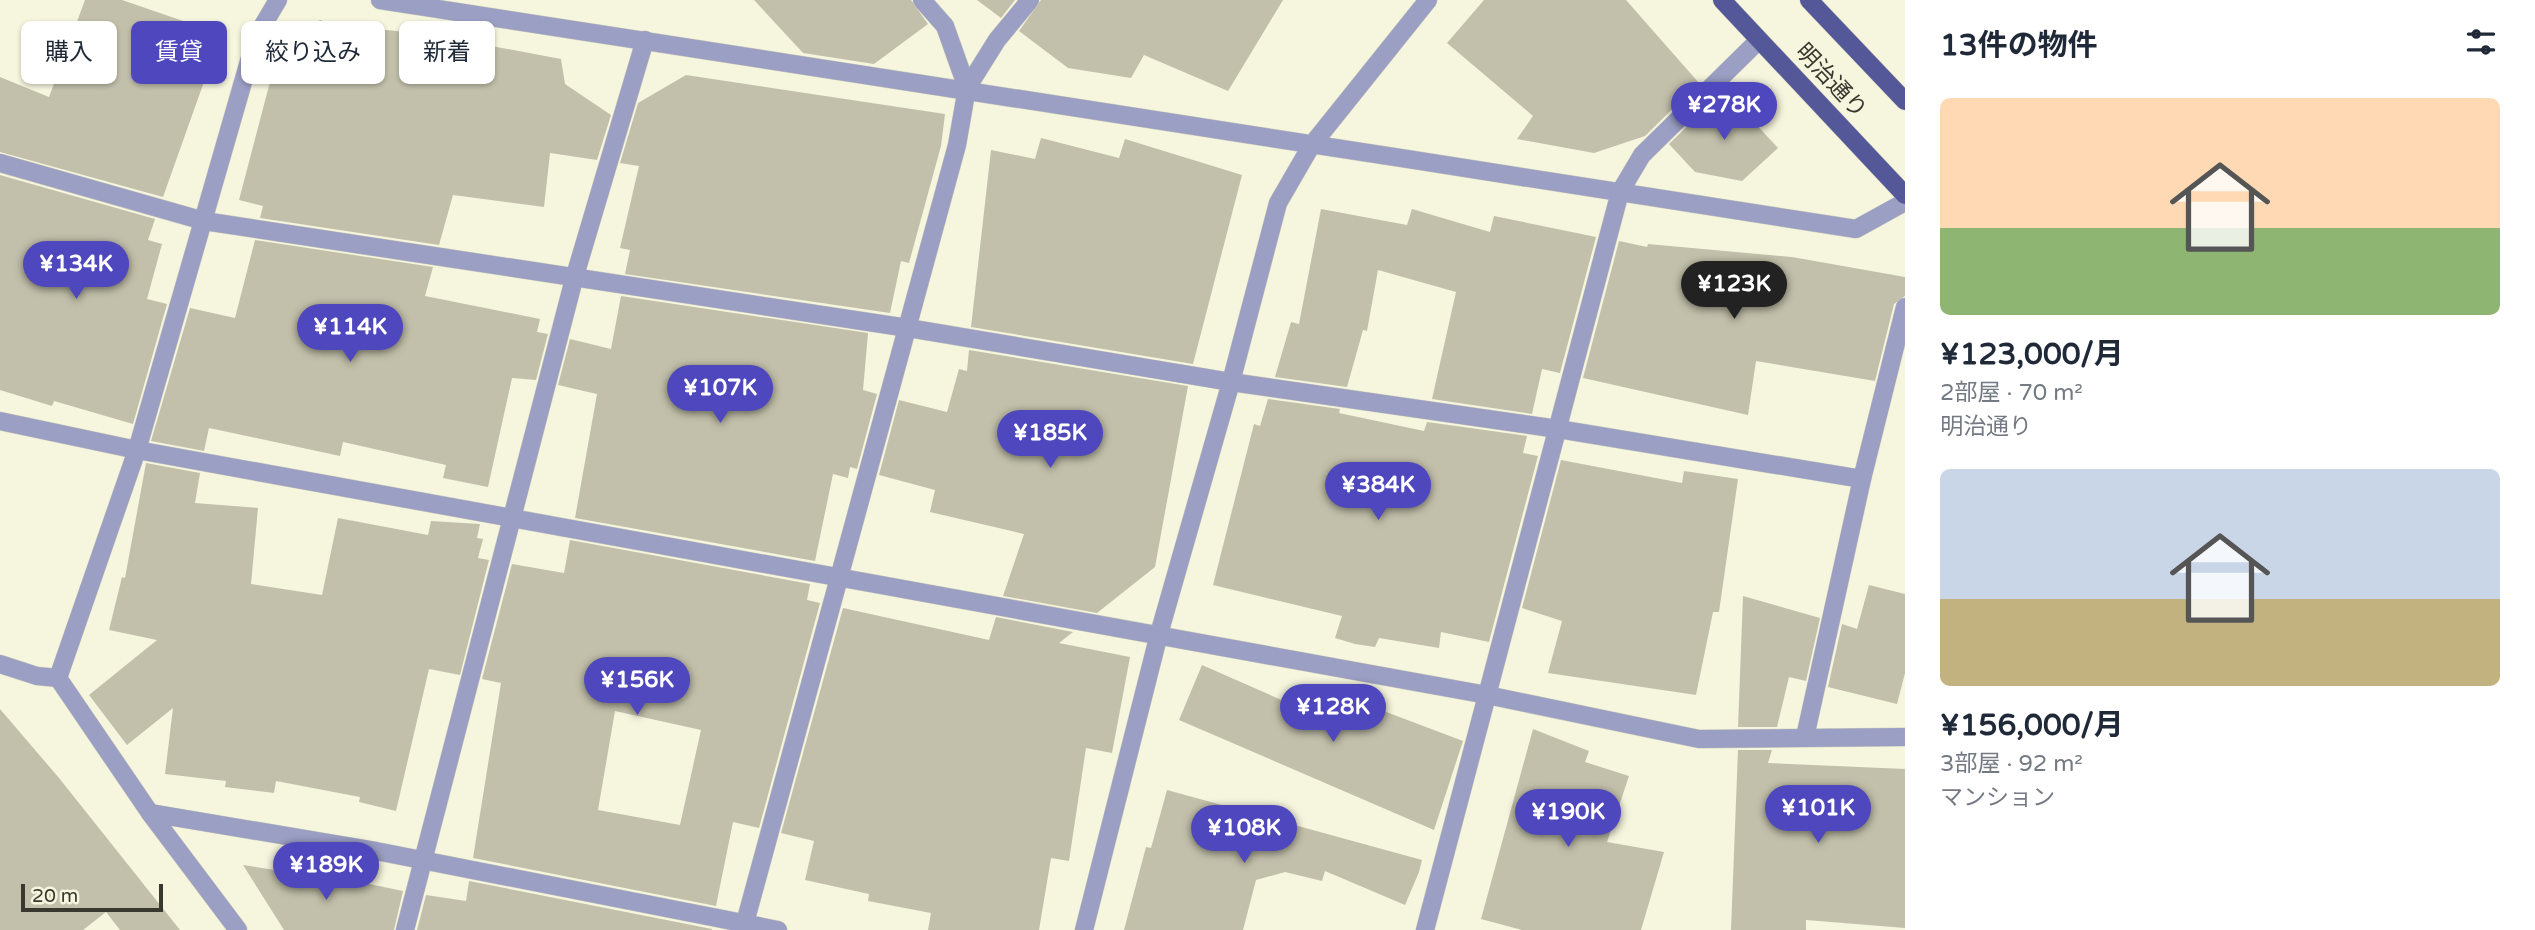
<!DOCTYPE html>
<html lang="ja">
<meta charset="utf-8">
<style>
body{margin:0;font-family:"Varela Round","Noto Sans JP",sans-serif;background:#f6f6f7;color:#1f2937;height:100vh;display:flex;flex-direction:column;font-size:26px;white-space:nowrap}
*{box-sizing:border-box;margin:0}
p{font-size:23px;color:#747a83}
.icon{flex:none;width:38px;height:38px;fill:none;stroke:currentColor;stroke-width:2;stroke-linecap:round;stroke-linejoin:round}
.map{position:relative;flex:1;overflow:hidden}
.side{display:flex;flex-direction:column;background:#fff;width:630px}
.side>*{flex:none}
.banner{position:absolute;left:21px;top:21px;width:665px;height:63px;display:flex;gap:14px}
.scale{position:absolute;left:21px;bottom:18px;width:142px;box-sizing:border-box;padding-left:7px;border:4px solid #38382f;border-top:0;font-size:19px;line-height:24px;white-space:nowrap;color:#38382f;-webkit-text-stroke:5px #f6f5de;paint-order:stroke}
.price{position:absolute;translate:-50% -60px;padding:0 16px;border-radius:24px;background:#4f47be;color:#fff;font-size:23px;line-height:46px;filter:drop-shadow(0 2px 4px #0008)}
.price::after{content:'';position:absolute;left:50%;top:42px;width:21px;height:16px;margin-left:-10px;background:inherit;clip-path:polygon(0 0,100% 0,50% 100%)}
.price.active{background:#222;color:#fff}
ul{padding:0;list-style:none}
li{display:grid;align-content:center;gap:14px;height:371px;padding:0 35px}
li span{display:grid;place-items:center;height:217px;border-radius:10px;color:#555}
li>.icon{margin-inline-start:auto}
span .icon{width:126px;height:126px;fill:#fffc;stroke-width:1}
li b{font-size:30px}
h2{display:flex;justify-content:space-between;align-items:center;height:84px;padding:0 35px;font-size:30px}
.tag{padding:0 24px;border-radius:10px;background:#fff;box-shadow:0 2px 5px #0004;font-size:24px;line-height:63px}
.tag.active{background:#4f47be;color:#fff}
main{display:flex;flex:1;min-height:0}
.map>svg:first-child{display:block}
</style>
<main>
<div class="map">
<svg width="1905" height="930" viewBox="0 0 1905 930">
<rect width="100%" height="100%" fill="#f6f5de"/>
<g fill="#c2c0aa" fill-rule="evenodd">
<polygon points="85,0 122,0 221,34 163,197 0,152 0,77 49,97"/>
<polygon points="754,0 911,0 928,24 874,64 803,53"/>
<polygon points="977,0 1015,0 1001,18"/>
<polygon points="1041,0 1283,0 1228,91 1144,55 1131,78 1068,68 1019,31"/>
<polygon points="1484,0 1626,0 1699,83 1645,136 1594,153 1517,139 1533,116 1447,43"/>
<polygon points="320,20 335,25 427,34 561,59 565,84 611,115 597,160 550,153 544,207 453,195 439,245 260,218 263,206 239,200 281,40"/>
<polygon points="686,75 945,114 941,146 909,263 901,261 890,313 625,274 630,250 620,248 639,166 620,163 638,103"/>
<polygon points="1727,93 1778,148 1742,181 1695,172 1669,144 1713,101 1716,104"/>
<polygon points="1041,138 1119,158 1125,139 1242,175 1193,364 971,327 991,150 1035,159"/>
<polygon points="0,175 155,219 148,240 162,244 147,299 167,304 133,424 54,401 52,406 0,390"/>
<polygon points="1321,209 1407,225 1412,209 1490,232 1494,216 1596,237 1560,373 1542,369 1532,414 1432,399 1456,292 1378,270 1367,331 1363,330 1347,387 1275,377 1291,322 1299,324"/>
<polygon points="255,240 433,267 425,296 540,319 537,332 548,334 536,380 512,378 488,487 443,478 446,465 343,442 340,456 209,428 204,451 151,441 190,308 235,318"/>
<polygon points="1619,241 1647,247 1648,244 1792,257 1905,277 1905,296 1894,304 1875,381 1756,361 1748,415 1583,378"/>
<polygon points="621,296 868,333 863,390 877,394 857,469 850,467 848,478 833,474 815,561 575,518 597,394 558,385 570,339 611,349"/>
<polygon points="969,350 1188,386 1155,567 1097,613 1003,596 1024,534 930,512 935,490 879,475 899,400 947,412 959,369 967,371"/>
<polygon points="1268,399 1340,409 1339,413 1424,431 1427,422 1527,436 1523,453 1538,456 1489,642 1441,632 1439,648 1379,638 1375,647 1355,644 1335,638 1342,616 1213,585 1254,424 1260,426"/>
<polygon points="1561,460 1682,483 1684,471 1738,479 1719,612 1713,612 1696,695 1548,673 1562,621 1522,608"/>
<polygon points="146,463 200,473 195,503 258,508 251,584 322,595 338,518 428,535 431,521 480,524 477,538 483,539 478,558 489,560 460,675 429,669 396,811 359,802 360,797 276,781 274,793 225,787 226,781 165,774 173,708 127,745 89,695 157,640 109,630 122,577 125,578"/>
<path d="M 570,540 L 810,584 L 807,600 L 820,603 L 759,828 L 733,822 L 716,906 L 473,858 L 501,683 L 482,679 L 512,564 L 564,573 ZM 615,711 L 701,730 L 680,825 L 598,810 Z"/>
<polygon points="1869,585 1905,594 1905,673 1897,704 1828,687 1842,624 1857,629"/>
<polygon points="1743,596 1820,618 1806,681 1789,677 1777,727 1738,727"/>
<polygon points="843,608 989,640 996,617 1073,632 1059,643 1130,657 1112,753 1086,748 1069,861 1051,858 1039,930 928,930 931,913 868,901 869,894 805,880 814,841 781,833"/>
<polygon points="1202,665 1318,716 1328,690 1463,741 1434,830 1179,720"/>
<polygon points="0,709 59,778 180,930 120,930 106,912 83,930 0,930"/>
<polygon points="1533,729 1589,751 1585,762 1629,776 1607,842 1664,852 1641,930 1522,930 1481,919"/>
<polygon points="1738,750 1772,750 1768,763 1905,769 1905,928 1806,920 1806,930 1731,930"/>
<polygon points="1167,790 1422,860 1419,872 1405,905 1325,871 1322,881 1285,872 1256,880 1243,930 1124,930 1146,847 1151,848"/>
<polygon points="243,865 325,878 326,875 403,891 394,930 284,930"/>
<polygon points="469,881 712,929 712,930 417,930 426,895 466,901"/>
</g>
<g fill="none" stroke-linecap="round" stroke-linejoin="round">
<defs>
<g id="minor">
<path d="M 380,0 C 873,74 1364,153 1856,229 L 1905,202"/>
<polyline points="922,0 945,26 967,88"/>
<polyline points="0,163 204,221 908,328 1231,382 1558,429 1862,479"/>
<polyline points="0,421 137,450 1487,695 1699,739 1905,737"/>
<polyline points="0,664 37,676 58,678"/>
<polyline points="1805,737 1862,479 1905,307"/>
<polyline points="150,813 376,851 778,930"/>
<polyline points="238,930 150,813 58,678 137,450 256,37 278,0"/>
<polyline points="405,930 574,279 645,40"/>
<polyline points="743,930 957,145 967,88 997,40 1030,0"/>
<polyline points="1084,930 1159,634 1231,382 1278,203 1311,146 1428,0"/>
<polyline points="1425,930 1620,192 1642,155 1759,40"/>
</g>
<g id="major">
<polyline points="1722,0 1905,195"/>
<polyline points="1809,0 1905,101"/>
</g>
</defs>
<use href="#minor" stroke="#d0cfbb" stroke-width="19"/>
<use href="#major" stroke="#d0cfbb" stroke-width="19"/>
<use href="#minor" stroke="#9b9fc4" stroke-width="18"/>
<use href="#major" stroke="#555898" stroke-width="18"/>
</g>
<g text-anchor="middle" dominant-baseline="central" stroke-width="7" stroke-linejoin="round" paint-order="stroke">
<g font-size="23" fill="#38382f" stroke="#f6f5de">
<text transform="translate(1831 81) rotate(47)">明治通り</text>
</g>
</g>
</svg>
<div class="scale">20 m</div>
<b class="price" style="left:1724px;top:142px">¥278K</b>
<b class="price" style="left:76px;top:301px">¥134K</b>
<b class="price active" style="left:1734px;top:321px">¥123K</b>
<b class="price" style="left:350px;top:364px">¥114K</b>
<b class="price" style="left:720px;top:425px">¥107K</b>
<b class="price" style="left:1050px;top:470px">¥185K</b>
<b class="price" style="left:1378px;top:522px">¥384K</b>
<b class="price" style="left:637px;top:717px">¥156K</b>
<b class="price" style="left:1333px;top:744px">¥128K</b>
<b class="price" style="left:1818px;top:845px">¥101K</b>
<b class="price" style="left:1568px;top:849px">¥190K</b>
<b class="price" style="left:1244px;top:865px">¥108K</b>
<b class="price" style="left:326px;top:902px">¥189K</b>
<div class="banner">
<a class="tag">購入</a>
<a class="tag active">賃貸</a>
<a class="tag">絞り込み</a>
<a class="tag">新着</a>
</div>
</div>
<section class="side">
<h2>13件の物件<svg class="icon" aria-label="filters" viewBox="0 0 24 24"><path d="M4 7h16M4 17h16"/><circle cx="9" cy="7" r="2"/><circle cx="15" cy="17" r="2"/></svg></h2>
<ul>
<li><span style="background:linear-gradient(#ffd9b3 60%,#8fb573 0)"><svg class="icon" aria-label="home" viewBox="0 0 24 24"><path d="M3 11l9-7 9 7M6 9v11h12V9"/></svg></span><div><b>¥123,000/月</b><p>2部屋 · 70 m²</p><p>明治通り</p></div></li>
<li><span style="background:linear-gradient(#c9d6e8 60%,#c2b280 0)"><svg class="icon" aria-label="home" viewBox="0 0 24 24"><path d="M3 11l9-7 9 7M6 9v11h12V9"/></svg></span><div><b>¥156,000/月</b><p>3部屋 · 92 m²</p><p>マンション</p></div></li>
</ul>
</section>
</main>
